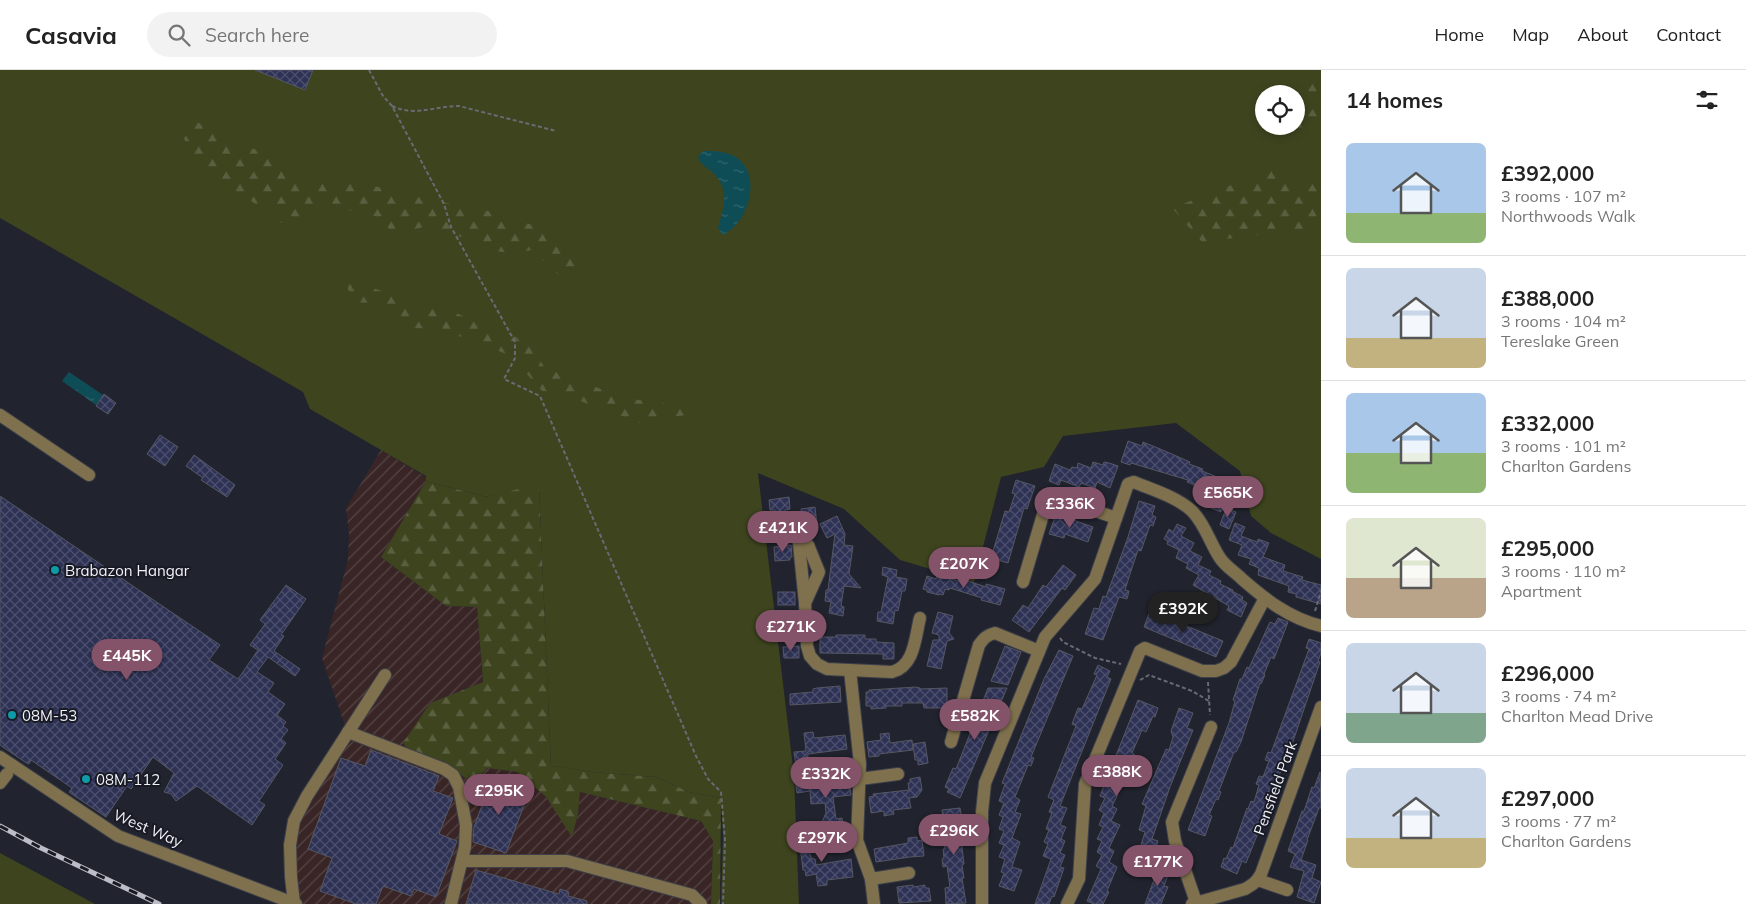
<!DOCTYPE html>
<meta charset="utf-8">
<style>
body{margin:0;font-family:Mulish,sans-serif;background:#f2f2f2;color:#222;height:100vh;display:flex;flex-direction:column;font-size:19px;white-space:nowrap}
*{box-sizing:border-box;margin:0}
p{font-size:16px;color:#767676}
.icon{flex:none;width:28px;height:28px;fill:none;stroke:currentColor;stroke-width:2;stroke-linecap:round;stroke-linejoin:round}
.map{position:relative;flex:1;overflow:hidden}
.side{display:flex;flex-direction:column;background:#fff;width:425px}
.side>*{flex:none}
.fabs{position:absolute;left:1255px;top:15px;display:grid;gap:10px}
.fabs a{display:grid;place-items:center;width:50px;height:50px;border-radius:50%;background:#fff;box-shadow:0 2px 8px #0003;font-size:25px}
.price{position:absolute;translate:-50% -42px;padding:0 11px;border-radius:18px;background:#84536a;color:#fff;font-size:16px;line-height:32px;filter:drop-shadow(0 1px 2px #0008)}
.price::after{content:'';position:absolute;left:50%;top:30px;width:15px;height:11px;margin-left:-8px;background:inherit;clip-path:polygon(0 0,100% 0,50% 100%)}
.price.active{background:#222;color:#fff}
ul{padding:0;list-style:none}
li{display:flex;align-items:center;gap:15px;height:125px;padding:0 25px}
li+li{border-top:1px solid #e0e0e0}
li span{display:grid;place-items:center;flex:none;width:140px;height:100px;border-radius:8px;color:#555}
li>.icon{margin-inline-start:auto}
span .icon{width:60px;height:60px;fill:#fffc;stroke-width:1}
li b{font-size:21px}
h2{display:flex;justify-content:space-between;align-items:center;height:60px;padding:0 25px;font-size:21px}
header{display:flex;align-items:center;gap:30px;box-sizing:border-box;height:70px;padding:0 25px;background:#fff;border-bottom:1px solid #e0e0e0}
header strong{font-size:24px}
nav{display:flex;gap:28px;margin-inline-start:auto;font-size:18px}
.search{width:350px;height:45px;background:#f2f2f2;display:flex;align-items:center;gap:12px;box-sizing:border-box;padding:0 18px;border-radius:28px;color:#767676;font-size:19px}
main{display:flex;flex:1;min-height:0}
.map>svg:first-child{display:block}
</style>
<header>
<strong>Casavia</strong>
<div class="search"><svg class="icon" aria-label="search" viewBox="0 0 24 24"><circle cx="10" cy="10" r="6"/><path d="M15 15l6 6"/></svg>Search here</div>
<nav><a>Home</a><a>Map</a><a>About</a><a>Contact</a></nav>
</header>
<main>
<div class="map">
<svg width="1321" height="834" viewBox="0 0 1321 834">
<defs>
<pattern id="industrial-furrows" width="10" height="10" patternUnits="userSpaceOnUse" patternTransform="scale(1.25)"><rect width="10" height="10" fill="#392525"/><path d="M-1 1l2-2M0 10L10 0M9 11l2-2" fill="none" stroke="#564545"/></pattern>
<pattern id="forest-firs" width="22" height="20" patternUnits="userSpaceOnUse" patternTransform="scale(1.25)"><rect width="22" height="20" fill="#3d441e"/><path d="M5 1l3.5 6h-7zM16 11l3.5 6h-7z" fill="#595f3f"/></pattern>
<pattern id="water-ripples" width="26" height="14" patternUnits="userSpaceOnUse" patternTransform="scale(1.25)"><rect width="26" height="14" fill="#0f4d56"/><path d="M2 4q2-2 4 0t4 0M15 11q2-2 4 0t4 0" fill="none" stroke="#32676f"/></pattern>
<pattern id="building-cross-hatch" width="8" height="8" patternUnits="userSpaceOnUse" patternTransform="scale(1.25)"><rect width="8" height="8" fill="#2e3255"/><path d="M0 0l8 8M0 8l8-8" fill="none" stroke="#4d506e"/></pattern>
</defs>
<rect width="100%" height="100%" fill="#21232e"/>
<polygon fill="url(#industrial-furrows)" points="381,380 426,407 426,411 381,487 446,536 477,537 483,612 430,633 403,674 408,680 445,694 474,714 487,698 517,702 546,727 572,766 578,744 580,722 701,751 713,771 711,834 288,834 285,778 286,756 288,746 345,656 322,588 348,489 349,465 346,438"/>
<g fill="#3d441e" fill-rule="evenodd">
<path d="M 0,0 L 1321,0 L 1321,489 L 1271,463 L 1251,446 L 1240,401 L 1176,353 L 1063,366 L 1044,397 L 1001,407 L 974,512 L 900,490 L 844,439 L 758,403 L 794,706 L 799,834 L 721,834 L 723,766 L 721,728 L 689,722 L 656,707 L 592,702 L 556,696 L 551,697 L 539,415 L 486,427 L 426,411 L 426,406 L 310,339 L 303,322 L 0,148 ZM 1264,24 L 1296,24 L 1296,56 L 1264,56 Z"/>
<polygon points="0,783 95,834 0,834"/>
</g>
<g fill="url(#forest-firs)">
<polygon points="1303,0 1321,0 1321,57 1271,58 1271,56 1296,56 1296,24 1293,24 1303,16"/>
<polygon points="192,53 203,53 221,70 273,84 300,109 370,115 431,130 498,143 535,156 581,194 571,204 561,207 532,180 515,183 478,180 466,167 442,166 423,157 404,162 390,160 377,147 316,132 309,146 276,154 269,137 257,135 214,107 198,92 184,69"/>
<polygon points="1278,97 1297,111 1321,107 1321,157 1202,172 1172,138"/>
<path d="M 344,211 C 372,216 398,225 421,242 L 431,233 L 528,272 L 545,298 L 625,328 L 662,333 L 694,344 L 664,348 L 651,357 L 561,324 L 542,321 L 526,303 L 520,290 L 473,270 L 434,259 L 415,258 L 370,233 L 354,232 Z"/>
<polygon points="426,411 486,427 539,414 551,697 556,696 592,702 656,707 689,722 721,728 720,834 711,834 713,771 701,751 580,722 578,744 572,767 546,727 517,702 487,698 474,714 445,694 408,680 403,673 430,633 483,612 477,537 446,536 381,487"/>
</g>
<g fill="url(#water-ripples)">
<path d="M 703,81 C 714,81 728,81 737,88 C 763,106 748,155 722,165 L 718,158 C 724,136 731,119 711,101 C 705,96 700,94 698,87 Z"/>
<polygon points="69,302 103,325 96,335 62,311"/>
</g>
<g fill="url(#building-cross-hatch)" stroke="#555764">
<polygon points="255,0 313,0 305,20"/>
<polygon points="104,324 116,333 108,344 96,336"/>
<polygon points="160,365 178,377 165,396 147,384"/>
<polygon points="1128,371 1142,376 1143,372 1165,381 1190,392 1189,394 1203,399 1202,401 1215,406 1213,412 1230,418 1221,442 1211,438 1216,426 1199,420 1200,417 1187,412 1188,410 1131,393 1130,395 1121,392"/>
<polygon points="194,385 235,415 227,427 201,410 203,408 186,396"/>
<polygon points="1093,392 1103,395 1104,392 1109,393 1118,396 1110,418 1097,412 1095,418 1081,413 1079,417 1061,410 1059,415 1049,411 1055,394 1070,400 1072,397 1077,398 1078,393 1091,398"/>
<polygon points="1016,410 1035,416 1027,439 1024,438 1008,493 991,488 1005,441 1009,442 1015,424 1012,423"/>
<polygon points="0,426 220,575 209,590 238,609 258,580 250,575 265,554 260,550 286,515 306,529 281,565 284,566 274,581 300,599 295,606 268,587 257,602 274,613 268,622 285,634 277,645 286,652 283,656 288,660 281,669 286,673 275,689 283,695 259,731 265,735 252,755 197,716 176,731 171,724 164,722 174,703 153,687 131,719 127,716 106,747 69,722 72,718 31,690 29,694 25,692 0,675"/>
<polygon points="789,427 790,439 785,440 785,442 775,443 775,440 770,440 769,430"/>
<polygon points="1139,431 1155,436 1152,445 1156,447 1153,456 1150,455 1141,481 1138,480 1130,504 1125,520 1129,521 1127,529 1119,527 1103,570 1085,564 1094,538 1099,539 1103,526 1106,527 1128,467"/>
<polygon points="815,437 817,455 805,456 801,439"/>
<polygon points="1226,438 1236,442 1229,459 1220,455"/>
<polygon points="1056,444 1093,457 1088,472 1065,464 1064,468 1049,464"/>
<polygon points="837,446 845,464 844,475 853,476 849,504 861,518 844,516 841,536 844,537 843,546 829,543 831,532 825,531 826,520 828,520 835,464 827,468 820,454"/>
<polygon points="1235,453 1245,457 1241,466 1257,472 1258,469 1269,473 1263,487 1285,495 1283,501 1303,507 1302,510 1321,515 1321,534 1296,527 1296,524 1288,522 1289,516 1258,505 1259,498 1249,494 1251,489 1238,485 1242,475 1229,470"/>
<polygon points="1177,454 1186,458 1181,466 1194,473 1190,481 1202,487 1198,495 1211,501 1209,505 1221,511 1220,514 1233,520 1232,521 1243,527 1242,530 1247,533 1241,547 1227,540 1229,536 1193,515 1199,505 1186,498 1188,494 1176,488 1179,480 1167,474 1168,471 1164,469 1169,459 1173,462"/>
<polygon points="791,475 792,487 790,487 790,490 775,491 774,477"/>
<polygon points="1063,495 1076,505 1065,520 1062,518 1029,562 1012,550 1023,535 1028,538 1043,515 1046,517"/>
<polygon points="883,497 897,500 896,507 907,509 905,521 902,521 898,541 895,540 893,554 877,551 878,542 881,542 888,507 882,505"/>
<polygon points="937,505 962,512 962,509 986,517 986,514 1005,519 1000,535 981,530 982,528 950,518 949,520 945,519 943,525 939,524 939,525 927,522 927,520 923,519 927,506 936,509"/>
<rect x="778" y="522" width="17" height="13"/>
<polygon points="1150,541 1223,571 1216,587 1144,557"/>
<polygon points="938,542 953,546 949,563 954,569 947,571 941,599 927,596 933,570 939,570 939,565 932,563"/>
<polygon points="1278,548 1288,552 1274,589 1271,587 1264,604 1265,605 1261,614 1260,613 1241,672 1236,682 1234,682 1219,721 1221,722 1218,730 1216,729 1209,745 1212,746 1205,766 1188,760 1229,653 1235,631 1233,630 1240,609 1242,609 1247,597 1249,598 1270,552 1275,554"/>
<polygon points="836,565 865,565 865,569 876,569 876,572 894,573 894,589 883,589 883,584 820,583 820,567 836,567"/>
<polygon points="1309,569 1321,573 1321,583 1318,591 1320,592 1287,689 1279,705 1262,753 1246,793 1242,791 1237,804 1221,797 1224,788 1226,789 1231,777 1233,778 1247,738 1248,739 1251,731 1254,732 1259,715 1256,714 1259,706 1263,707 1269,691 1265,690 1268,682 1271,683 1309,579 1306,578"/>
<polygon points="799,576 799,588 784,588 783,577"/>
<polygon points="1005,576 1021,582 1008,615 991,611"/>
<polygon points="1059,580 1073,586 1031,687 1034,688 1031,696 1028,695 1015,727 1020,730 1015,742 1021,744 1012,768 1020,772 1012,797 1022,800 1014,821 999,816 1004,803 1001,802 1005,789 999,787 1004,775 999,773 1004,761 999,759 1003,747 999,745 1004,733 999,731 1005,714 1002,713 1044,609"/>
<polygon points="1098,595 1110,601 1107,607 1111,609 1060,736 1067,738 1060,755 1066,757 1061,769 1065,771 1060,783 1065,785 1060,797 1064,798 1054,827 1052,826 1049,834 1035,834 1051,789 1043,786 1048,774 1044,772 1049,760 1046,759 1052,743 1049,742 1054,730 1048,727 1076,656 1072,654 1078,638 1082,639 1097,605 1094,604"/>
<polygon points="840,616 841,632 790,635 790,624 813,622 813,619 817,618"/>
<polygon points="916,617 920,618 920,619 947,618 947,638 924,638 923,633 902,633 902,636 886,636 886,638 871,639 871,636 866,636 866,622 869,622 869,620"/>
<polygon points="988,618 1007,618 960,728 947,722 949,719 945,717 953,698 956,699"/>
<polygon points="1138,630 1158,638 1155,647 1153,646 1146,662 1142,660 1132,683 1135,685 1126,709 1123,708 1116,724 1118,724 1112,736 1117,739 1111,751 1120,755 1109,778 1114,781 1109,792 1117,797 1107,821 1109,822 1103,834 1094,834 1087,831 1101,799 1096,796 1102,785 1097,782 1102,771 1097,769 1103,757 1099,755 1104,743 1099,740 1105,728 1100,726"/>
<polygon points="1179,638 1193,643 1187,658 1193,660 1170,717 1152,769 1158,771 1154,783 1164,787 1161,795 1143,789 1147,777 1141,775 1145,762 1139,760 1146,736 1142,734 1166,679 1169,680 1173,667 1171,661"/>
<polygon points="813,662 814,668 845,665 847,679 808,684 807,694 796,695 794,682 806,681 804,663"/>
<polygon points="889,663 890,673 912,670 913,680 879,684 879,686 869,687 867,672 881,670 880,664"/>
<polygon points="925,672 928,693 918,695 918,690 915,690 913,674"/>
<polygon points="371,680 439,706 433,721 453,728 439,764 457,771 436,827 414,819 411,826 383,816 376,834 356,834 320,821 332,788 308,779 341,688 365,696"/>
<polygon points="1320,702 1321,738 1319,738 1307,770 1308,770 1301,790 1316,795 1312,808 1321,812 1314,833 1297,827 1304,801 1290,797 1295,784 1288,781 1302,741 1304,741 1312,717 1314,718"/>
<polygon points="805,707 805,711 808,710 810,720 810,717 849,710 851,725 833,727 836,749 842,748 844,758 829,761 828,758 823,756 822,752 826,743 825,733 811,734 810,721 797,723 795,708"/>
<polygon points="920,707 922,720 917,727 909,728 911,738 893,740 894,744 884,746 884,741 871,743 869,727 874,726 873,724 909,720 908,713 910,713 910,709"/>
<polygon points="492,708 529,722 506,783 473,772 474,757"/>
<polygon points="960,738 963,755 961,755 963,769 961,769 964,794 962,795 964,808 962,808 966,833 946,834 945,818 950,817 947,796 943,797 942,789 944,788 943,779 945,779 942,762 945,761 942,740"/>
<polygon points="802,755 808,760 811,760 812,769 808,769 810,785 812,789 815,789 816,795 851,789 853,807 827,810 827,815 818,816 816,804 806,806 805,800 803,800 798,760"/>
<polygon points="917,767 917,771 922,770 924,786 910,787 876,792 874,779 908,773 908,768"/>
<polygon points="1154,797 1169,802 1164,816 1168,817 1161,834 1145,834 1155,807 1151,806"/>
<polygon points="476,800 559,824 560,819 569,822 568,826 587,831 587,834 466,834"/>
<polygon points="913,815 914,817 925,815 925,818 929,818 931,831 899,833 897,817"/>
</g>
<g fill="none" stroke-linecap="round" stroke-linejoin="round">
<defs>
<g id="minor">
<polyline points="0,345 89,405"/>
<polyline points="797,454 805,533"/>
<path d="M 808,475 L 819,502 L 805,533 L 807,576 L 810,586 L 817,594 L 827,599 L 892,602 C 915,596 915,567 920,548"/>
<polyline points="1023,512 1045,438 1051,432 1064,430 1116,448"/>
<polyline points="850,600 860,694 857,770 871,809 874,834"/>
<polyline points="348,662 444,699 453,705 459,717 466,755 465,777 451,834"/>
<path d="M 951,672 L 979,575 C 984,568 987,565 995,563 L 1039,581"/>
<polyline points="0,687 118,766 296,834"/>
<polyline points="818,698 860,694"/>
<polyline points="860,709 898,704"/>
<polyline points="0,713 7,704"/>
<polyline points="821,775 857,770"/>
<polyline points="462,791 567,791 692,825 701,834"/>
<polyline points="871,809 909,803"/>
<polyline points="1258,810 1287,820"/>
<polyline points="1196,832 1175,771 1172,752 1211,657"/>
<polyline points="294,833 291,807 290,775 294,751 307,726 385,605"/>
<path d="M 982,834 L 982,742 L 985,713 L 1045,567 L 1095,509 L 1128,414 L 1134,412 C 1153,420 1177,427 1192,441 C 1205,454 1210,473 1220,488 C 1225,496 1235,502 1242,509 C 1266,530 1289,548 1321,556"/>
<polyline points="1067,834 1079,809 1085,714 1140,581 1145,578 1202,601 1216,601 1224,598 1231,592 1265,528"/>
<path d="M 1192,834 L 1245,819 C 1252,815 1257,812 1261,804 L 1321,637"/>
</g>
</defs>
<use href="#minor" stroke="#3e404a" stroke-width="14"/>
<g stroke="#696b74" stroke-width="2" stroke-dasharray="4 2.5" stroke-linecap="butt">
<polyline points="369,0 383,26 392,36 444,134 451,157 515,272 515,288 504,309 540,326 696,686 708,709 721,722 725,770 723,834"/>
<path d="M 392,36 C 414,47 435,36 459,36 L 556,61"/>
<polyline points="1315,541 1321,521"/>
<polyline points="1060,568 1063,572 1095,588 1121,594"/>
<polyline points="1140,610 1149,605 1192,621 1209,631"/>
<polyline points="1208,612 1210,645"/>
</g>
<use href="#minor" stroke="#7f714d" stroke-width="12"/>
<defs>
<polyline id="rail" points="0,756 41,778 159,834"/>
</defs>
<use href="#rail" stroke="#bcbdc6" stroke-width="5"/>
<use href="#rail" stroke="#181a24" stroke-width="3" stroke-dasharray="9" stroke-linecap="butt"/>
</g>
<g fill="#0f9aa8" stroke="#181a24" stroke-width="2">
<circle cx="55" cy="500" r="5"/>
<circle cx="12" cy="645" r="5"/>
<circle cx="86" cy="709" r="5"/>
</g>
<g text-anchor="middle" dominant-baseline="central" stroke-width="4" stroke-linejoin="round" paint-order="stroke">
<g font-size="15" fill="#f0f1f9" stroke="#181a24" text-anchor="start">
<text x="65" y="500">Brabazon Hangar</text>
<text x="22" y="645">08M-53</text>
<text x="96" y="709">08M-112</text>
</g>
<g font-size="15" fill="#f0f1f9" stroke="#181a24">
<text transform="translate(1275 718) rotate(-70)">Pensfield Park</text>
<text transform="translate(148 758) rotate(23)">West Way</text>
</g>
</g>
</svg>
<div class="fabs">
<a><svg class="icon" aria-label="locate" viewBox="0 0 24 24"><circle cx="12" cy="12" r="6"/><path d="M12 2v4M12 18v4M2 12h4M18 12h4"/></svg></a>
</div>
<b class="price" style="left:1228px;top:448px">£565K</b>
<b class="price" style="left:1070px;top:459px">£336K</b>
<b class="price" style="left:783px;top:483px">£421K</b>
<b class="price" style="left:964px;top:519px">£207K</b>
<b class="price active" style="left:1183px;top:564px">£392K</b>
<b class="price" style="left:791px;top:582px">£271K</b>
<b class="price" style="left:127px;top:611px">£445K</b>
<b class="price" style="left:975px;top:671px">£582K</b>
<b class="price" style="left:1117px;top:727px">£388K</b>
<b class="price" style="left:826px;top:729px">£332K</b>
<b class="price" style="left:499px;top:746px">£295K</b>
<b class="price" style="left:954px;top:786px">£296K</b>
<b class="price" style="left:822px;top:793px">£297K</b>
<b class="price" style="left:1158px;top:817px">£177K</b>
</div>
<section class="side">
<h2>14 homes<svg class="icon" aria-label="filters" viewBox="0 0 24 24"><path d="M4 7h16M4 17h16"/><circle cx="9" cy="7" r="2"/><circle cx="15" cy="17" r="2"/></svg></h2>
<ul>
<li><span style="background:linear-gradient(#a9c7e8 70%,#8fb573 0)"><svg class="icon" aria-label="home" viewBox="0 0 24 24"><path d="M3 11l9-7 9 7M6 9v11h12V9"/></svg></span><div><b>£392,000</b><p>3 rooms · 107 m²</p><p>Northwoods Walk</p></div></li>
<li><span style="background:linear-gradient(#c9d6e8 70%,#c2b280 0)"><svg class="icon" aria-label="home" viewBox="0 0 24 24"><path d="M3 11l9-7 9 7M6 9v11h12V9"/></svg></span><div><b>£388,000</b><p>3 rooms · 104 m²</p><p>Tereslake Green</p></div></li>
<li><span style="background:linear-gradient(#a9c7e8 60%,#8fb573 0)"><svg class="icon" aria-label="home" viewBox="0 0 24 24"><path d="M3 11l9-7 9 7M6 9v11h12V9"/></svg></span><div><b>£332,000</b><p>3 rooms · 101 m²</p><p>Charlton Gardens</p></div></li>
<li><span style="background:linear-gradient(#dfe7d0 60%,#b9a48a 0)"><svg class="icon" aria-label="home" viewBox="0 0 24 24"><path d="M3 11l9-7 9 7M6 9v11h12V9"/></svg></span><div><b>£295,000</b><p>3 rooms · 110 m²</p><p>Apartment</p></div></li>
<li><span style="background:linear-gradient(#c9d6e8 70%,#7fa58c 0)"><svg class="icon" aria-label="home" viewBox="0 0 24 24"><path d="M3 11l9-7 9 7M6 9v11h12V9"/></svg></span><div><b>£296,000</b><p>3 rooms · 74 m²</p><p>Charlton Mead Drive</p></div></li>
<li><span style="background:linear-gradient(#c9d6e8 70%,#c2b280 0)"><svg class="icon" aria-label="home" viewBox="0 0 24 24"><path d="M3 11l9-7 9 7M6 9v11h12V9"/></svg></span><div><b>£297,000</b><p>3 rooms · 77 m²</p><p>Charlton Gardens</p></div></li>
</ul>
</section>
</main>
